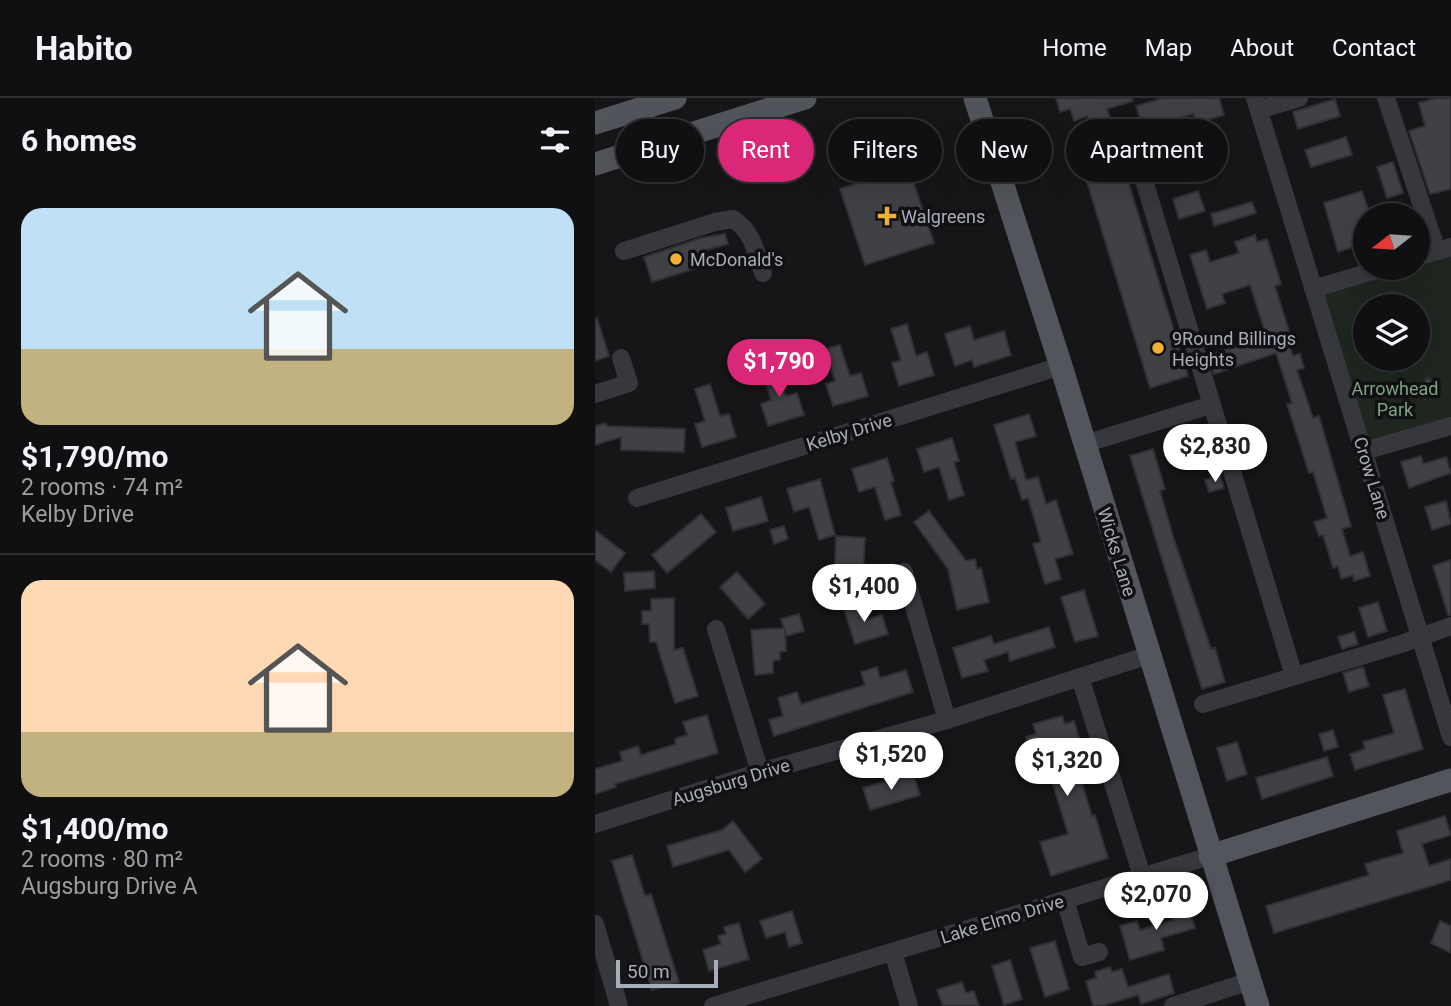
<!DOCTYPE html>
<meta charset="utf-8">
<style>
body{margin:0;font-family:Roboto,sans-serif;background:#19191b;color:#f1f3f6;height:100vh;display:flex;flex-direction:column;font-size:26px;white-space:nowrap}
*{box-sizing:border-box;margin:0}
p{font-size:23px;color:#9c9d9f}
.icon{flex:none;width:38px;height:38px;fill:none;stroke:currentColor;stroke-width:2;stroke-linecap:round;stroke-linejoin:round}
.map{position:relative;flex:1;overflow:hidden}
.drawer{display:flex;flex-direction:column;background:#101012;width:595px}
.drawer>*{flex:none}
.banner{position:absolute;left:21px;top:21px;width:665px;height:63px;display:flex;gap:14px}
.needle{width:46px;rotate:253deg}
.controls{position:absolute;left:758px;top:105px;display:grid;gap:14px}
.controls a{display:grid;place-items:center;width:77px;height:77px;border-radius:50%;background:#101012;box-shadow:0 7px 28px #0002,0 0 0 2px #303032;font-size:35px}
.scale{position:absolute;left:21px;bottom:18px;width:102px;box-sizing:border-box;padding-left:7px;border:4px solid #a8adb8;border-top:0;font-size:19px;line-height:24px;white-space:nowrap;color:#a8adb8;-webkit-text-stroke:5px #111113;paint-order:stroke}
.price{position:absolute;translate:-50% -60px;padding:0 16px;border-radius:24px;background:#fff;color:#222;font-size:23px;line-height:46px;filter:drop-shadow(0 2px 4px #0008)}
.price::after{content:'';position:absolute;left:50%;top:42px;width:21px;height:16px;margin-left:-10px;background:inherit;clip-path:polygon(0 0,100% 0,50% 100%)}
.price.current{background:#db2777;color:#fff}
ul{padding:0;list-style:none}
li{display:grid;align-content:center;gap:14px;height:371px;padding:0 21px}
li+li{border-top:2px solid #303032}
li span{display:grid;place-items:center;height:217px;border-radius:21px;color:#555}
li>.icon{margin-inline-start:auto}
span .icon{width:126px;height:126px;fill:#fffc;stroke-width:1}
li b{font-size:30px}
h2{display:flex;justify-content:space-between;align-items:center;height:84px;padding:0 21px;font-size:30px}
.tag{padding:0 24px;border-radius:32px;background:#101012;box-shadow:0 7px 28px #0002,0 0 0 2px #303032;font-size:24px;line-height:63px}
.tag.current{background:#db2777;color:#fff}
header{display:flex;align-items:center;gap:42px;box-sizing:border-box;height:98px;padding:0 35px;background:#101012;border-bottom:2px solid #303032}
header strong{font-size:33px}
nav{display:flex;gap:38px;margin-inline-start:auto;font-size:24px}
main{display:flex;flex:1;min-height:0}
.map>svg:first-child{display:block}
</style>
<header>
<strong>Habito</strong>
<nav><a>Home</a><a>Map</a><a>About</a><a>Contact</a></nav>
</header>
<main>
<section class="drawer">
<h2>6 homes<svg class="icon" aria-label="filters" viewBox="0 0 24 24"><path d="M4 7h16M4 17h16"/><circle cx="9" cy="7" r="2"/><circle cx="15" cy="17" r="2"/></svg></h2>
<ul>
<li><span style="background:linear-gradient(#bfe0f5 65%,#c2b280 0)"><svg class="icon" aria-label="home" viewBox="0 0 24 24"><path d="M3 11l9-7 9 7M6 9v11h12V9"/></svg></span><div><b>$1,790/mo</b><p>2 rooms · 74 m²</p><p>Kelby Drive</p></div></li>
<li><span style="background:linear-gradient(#ffd9b3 70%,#c2b280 0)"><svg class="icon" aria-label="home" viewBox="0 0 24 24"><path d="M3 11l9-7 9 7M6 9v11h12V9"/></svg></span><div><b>$1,400/mo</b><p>2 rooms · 80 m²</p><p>Augsburg Drive A</p></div></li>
</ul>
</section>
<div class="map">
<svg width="856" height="908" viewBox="0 0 856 908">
<rect width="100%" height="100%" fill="#161618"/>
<path fill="#1e261f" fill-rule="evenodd" d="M 856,151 L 856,325 L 773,346 L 723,190 L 792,170 L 822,170 L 823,161 ZM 770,208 L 822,208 L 822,261 L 770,261 Z"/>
<g fill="#404145" stroke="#303034" stroke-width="2">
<polygon points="461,0 537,0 538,3 512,11 523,46 502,53 492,18 479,23 475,11 465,14"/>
<polygon points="568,0 624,0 629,17 601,25 598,16 562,27 565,36 551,40 541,8"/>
<polygon points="841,0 856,0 856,91 835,96 814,33 830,28 824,5"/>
<polygon points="740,1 745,18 703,31 698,14"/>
<polygon points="751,39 757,57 716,69 710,52"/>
<polygon points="798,64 808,95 792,100 782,69"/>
<polygon points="529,70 593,278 555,290 491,81"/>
<polygon points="304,72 316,77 339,145 270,167 245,91"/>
<polygon points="603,93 610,113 584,121 578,101"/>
<polygon points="767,93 775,117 770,117 770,145 743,154 729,105"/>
<polygon points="657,104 661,115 619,128 616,116"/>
<polygon points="130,136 133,146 110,152 115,166 57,184 49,159 106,140"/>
<polygon points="660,137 662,144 672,141 686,186 680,188 694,233 691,234 698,258 705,256 709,270 702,272 718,320 724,318 756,428 747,431 755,458 768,454 775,478 759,483 758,477 746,481 743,468 738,470 728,437 724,438 719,424 732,420 718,374 714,375 692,306 697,305 681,255 619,276 614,257 672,240 655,187 627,196 630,205 612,211 595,157 611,152 615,164 644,155 640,144"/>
<polygon points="2,220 14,258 0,263 0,221"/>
<polygon points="312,226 321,258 332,254 339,277 304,288 297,265 306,262 296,231"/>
<polygon points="375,228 379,242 409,233 416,257 379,269 377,262 360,268 350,236"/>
<polygon points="245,247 255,278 266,275 273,298 238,308 231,286 240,283 230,251"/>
<polygon points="182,266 191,298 202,295 209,317 173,328 166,306 176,302 167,271"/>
<polygon points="833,279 843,289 830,301 821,290"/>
<polygon points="115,286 125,318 134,316 141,339 107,349 100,326 110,323 100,291"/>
<polygon points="434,316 441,338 420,344 431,382 443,379 451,406 461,402 478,456 460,461 466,481 450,486 438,446 446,444 433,400 427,402 420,380 416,381 399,327"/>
<polygon points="11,325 12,328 90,331 89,354 26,352 26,339 0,347 0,328"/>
<polygon points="357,340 364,363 359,364 369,397 354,402 344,369 329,374 322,351"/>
<polygon points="558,351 570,391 565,393 578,438 616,551 620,550 630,584 607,591 535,358"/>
<polygon points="826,358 828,366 851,359 856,375 814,390 806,364"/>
<polygon points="292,360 299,383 296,384 306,417 290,422 280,389 264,394 257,371"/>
<polygon points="625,377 629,390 614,394 610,382"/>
<polygon points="225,381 240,437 224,442 214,409 199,414 192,391"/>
<polygon points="166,399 173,423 138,433 131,410"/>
<polygon points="851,403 856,426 837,432 830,409"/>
<polygon points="334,413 371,463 380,461 382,471 386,470 394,504 362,512 353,471 319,424"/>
<polygon points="106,416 121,434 72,475 57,457"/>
<polygon points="189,428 193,441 179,446 175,432"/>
<polygon points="0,432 30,455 16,474 0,462"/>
<polygon points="241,438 270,440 267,489 239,487"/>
<polygon points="856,462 856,517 853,517 838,468"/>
<polygon points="59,473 60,490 30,493 29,475"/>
<polygon points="142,474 170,506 153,521 125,489"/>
<polygon points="489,492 503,538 480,544 466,499"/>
<polygon points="79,500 79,552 88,550 103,598 80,605 61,544 55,544 54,526 47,526 47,513 56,513 56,501"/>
<polygon points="265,502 271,522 287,517 293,536 260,546 248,508"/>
<polygon points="783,504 792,533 773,539 764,510"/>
<polygon points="204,516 209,533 191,538 190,532 191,553 185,554 185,562 178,563 178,575 160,577 156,532 189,530 186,521"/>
<polygon points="454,529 460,549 415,563 413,554 389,562 393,573 367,580 358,550 396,538 399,546"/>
<polygon points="759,534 763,546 747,551 743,539"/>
<polygon points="282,569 285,580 311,572 318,594 179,638 174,622 188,618 183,600 202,594 206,606 270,587 266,574"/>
<polygon points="768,569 774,588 754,594 748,575"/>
<polygon points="810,591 828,651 760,672 755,656 770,651 768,644 799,635 788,597"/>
<polygon points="112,617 123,655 20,686 21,689 0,696 0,671 27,663 25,654 43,648 46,657 81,646 80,641 92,637 88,624"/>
<polygon points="467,618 470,626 479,623 488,652 478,655 497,718 500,717 513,760 456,778 445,744 473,736 451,664 440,667 431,639 441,636 438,626"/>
<polygon points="738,632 743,649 729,653 724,636"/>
<polygon points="642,644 652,676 632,683 622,650"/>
<polygon points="732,659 738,678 667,701 661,680"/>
<polygon points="318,675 325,697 275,712 268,690"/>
<polygon points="850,718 856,737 827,746 834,768 856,761 856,782 679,835 671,808 774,777 770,766 808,755 802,733"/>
<polygon points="138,723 167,761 150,774 134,752 78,769 72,748 127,732"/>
<polygon points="37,757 50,798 56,796 84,884 57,892 17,763"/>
<polygon points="591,803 600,830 566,840 569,852 535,862 525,828 542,823 545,832 578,822 574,808"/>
<polygon points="197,813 207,845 194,849 190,834 171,840 165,823"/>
<polygon points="845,823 856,828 856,855 836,845"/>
<polygon points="144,825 154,861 114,873 108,852 126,846 123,838 131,836 129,829"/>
<polygon points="460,843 474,891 450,899 435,850"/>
<polygon points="415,862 427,901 409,907 397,868"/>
<polygon points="515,869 517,874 527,871 533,889 574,876 579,895 546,906 543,897 507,908 498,908 491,883 501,880 500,874"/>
<polygon points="367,884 371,895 379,893 384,908 348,908 342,892"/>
</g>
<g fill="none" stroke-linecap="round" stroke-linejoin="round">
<g stroke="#37383d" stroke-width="18">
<polyline points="660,0 856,639"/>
<polyline points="791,0 842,153"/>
<polyline points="664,12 704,0"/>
<polyline points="548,79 699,578"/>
<path d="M 29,153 L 120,124 L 138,121 C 158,134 161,154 168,175"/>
<polyline points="822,159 856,149"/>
<polyline points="718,191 788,170"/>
<polyline points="0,296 34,285 26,260"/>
<polyline points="489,346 616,307"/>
<polyline points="769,353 856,328"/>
<polyline points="42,400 466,268"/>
<polyline points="309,474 352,622"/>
<polyline points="121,531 165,674"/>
<polyline points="485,579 547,778"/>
<polyline points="608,606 806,546 856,528"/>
<polyline points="0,726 165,674 352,622 554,557"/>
<polyline points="470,802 487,859 504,854"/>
<polyline points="0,826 24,908"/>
<polyline points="298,854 314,908"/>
<polyline points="118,908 615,758"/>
<polyline points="578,908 655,883"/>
</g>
<g stroke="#53555c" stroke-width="23">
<polyline points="380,0 466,268 663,908"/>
<polyline points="0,25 80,0"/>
<polyline points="0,66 210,0"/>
<polyline points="615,758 856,682"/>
</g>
</g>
<g fill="#f2b134" stroke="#111113" stroke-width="2.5">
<path d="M288.5 107.5h7v7h7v7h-7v7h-7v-7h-7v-7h7z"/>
<circle cx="81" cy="161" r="7"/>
<circle cx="563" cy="250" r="7"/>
</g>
<g text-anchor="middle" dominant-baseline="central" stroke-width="7" stroke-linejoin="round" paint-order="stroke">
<g font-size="18" fill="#a8adb8" stroke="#111113" text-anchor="start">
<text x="306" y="118">Walgreens</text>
<text x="95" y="161">McDonald's</text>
<text x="577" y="240">9Round Billings<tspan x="577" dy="21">Heights</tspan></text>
</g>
<g font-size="18" fill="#7fa381" stroke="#111113">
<text x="800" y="290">Arrowhead<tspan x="800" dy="21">Park</tspan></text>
</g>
<g font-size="18" fill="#a8adb8" stroke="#111113">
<text transform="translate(254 334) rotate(-17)">Kelby Drive</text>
<text transform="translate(777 380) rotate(73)">Crow Lane</text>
<text transform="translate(522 454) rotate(73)">Wicks Lane</text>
<text transform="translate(136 684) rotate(-17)">Augsburg Drive</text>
<text transform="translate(407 821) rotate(-17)">Lake Elmo Drive</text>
</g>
</g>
</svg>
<div class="controls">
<a><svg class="needle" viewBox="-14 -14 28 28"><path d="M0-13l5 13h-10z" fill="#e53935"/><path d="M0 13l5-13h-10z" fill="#9c9d9f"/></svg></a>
<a><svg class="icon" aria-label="layers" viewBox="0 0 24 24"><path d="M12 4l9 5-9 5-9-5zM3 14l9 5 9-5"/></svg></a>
</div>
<div class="scale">50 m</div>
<b class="price current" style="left:184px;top:301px">$1,790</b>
<b class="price" style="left:620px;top:386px">$2,830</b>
<b class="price" style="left:269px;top:526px">$1,400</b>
<b class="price" style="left:296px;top:694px">$1,520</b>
<b class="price" style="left:472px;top:700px">$1,320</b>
<b class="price" style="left:561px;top:834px">$2,070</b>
<div class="banner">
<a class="tag">Buy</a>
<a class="tag current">Rent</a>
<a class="tag">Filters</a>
<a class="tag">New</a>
<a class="tag">Apartment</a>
</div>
</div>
</main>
